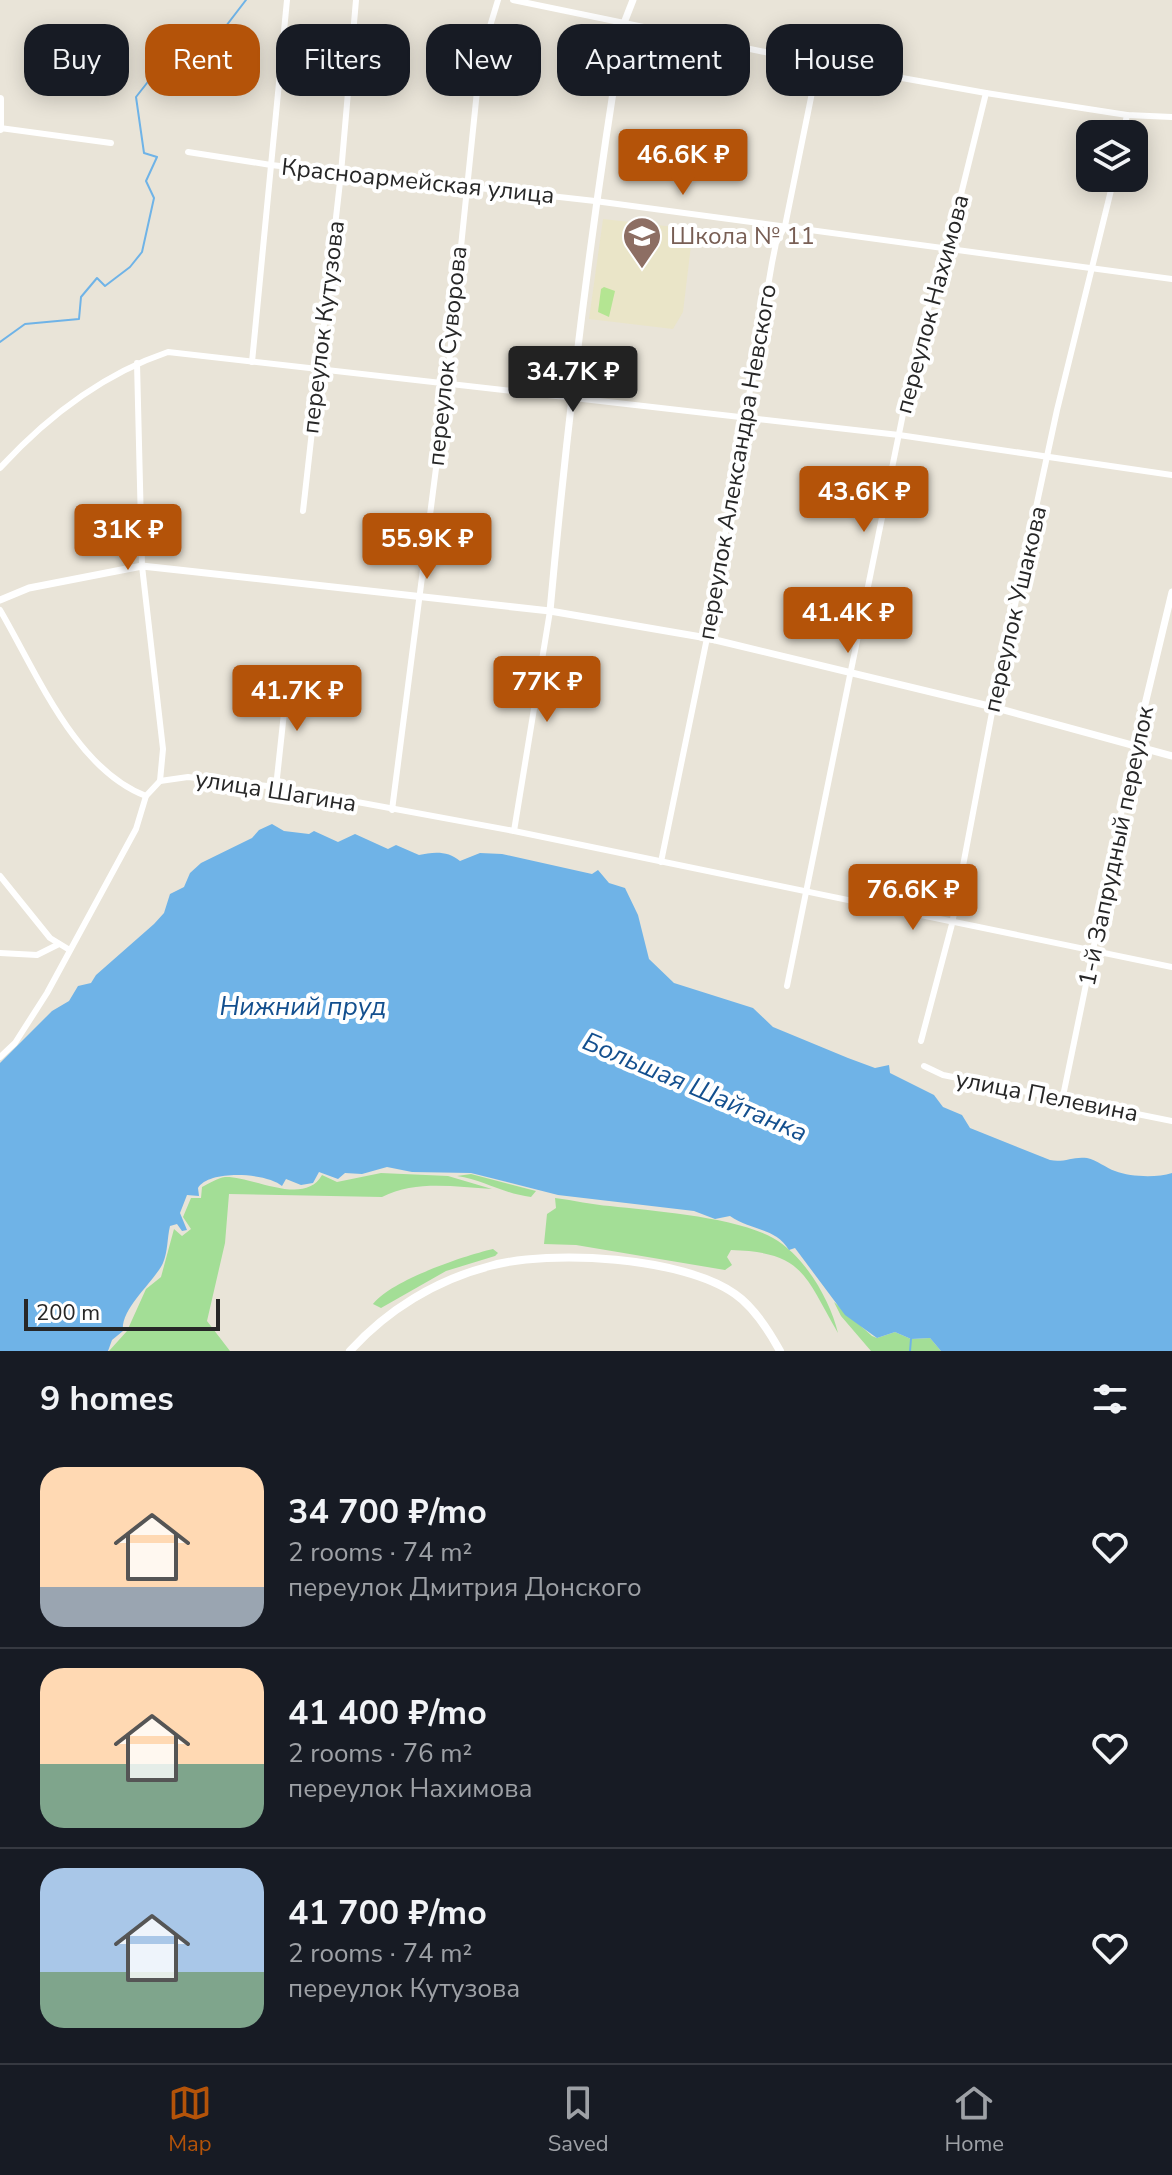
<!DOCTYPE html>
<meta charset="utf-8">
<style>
body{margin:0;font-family:"Nunito Sans",sans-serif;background:#242831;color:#f1f3f6;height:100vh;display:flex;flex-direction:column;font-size:30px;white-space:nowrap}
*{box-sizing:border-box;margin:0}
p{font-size:26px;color:#9ea1a6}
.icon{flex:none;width:44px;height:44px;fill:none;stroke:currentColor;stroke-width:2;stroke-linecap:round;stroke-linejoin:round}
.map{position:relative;height:1351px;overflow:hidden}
.panel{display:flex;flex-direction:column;background:#171b24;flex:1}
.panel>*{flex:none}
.guide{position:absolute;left:24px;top:24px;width:1124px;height:72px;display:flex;gap:16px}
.controls{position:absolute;left:1076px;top:120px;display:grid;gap:16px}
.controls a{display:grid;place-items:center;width:72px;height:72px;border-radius:16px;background:#171b24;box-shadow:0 4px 20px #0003;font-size:40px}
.scale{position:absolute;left:24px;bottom:20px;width:196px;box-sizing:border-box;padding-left:8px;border:4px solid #272727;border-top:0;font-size:22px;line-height:28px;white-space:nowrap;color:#272727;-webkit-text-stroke:6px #fff;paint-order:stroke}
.price{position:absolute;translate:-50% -68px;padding:0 18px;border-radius:8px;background:#b45309;color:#fff;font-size:26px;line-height:52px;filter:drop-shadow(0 2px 4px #0008)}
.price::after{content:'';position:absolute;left:50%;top:48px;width:24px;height:18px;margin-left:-12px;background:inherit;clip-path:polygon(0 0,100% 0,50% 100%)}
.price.current{background:#222;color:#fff}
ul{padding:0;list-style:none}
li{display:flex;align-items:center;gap:24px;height:200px;padding:0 40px}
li+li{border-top:2px solid #363941}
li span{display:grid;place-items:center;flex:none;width:224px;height:160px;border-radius:24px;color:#555}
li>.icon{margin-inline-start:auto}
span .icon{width:96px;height:96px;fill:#fffc;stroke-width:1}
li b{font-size:34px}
h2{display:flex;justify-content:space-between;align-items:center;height:96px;padding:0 40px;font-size:34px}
.chip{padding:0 28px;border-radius:24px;background:#171b24;box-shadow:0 4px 20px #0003;font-size:28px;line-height:72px}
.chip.current{background:#b45309;color:#fff}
.tab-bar{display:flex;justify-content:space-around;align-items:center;height:112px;border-top:2px solid #363941;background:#171b24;font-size:22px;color:#9ea1a6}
.tab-bar a{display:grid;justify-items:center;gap:4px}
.tab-bar .current{color:#b45309}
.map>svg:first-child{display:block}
</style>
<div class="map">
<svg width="1172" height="1351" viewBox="0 0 1172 1351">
<rect width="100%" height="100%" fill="#e9e4d8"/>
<polygon fill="#eae5c8" points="603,219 693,229 683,312 673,329 589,319"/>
<g fill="#a3de96">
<path d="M 381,1173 L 448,1176 L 492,1189 C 454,1187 416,1180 382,1197 L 229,1194 L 225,1243 L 207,1321 L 230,1351 L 109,1351 L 127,1331 L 146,1289 L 161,1277 L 174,1229 L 182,1236 L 191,1229 L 183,1217 L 191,1198 L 201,1198 L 202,1187 C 208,1184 218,1178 225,1177 C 253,1176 304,1207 322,1175 L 337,1182 Z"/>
<path d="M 471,1174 L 536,1191 L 531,1197 C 504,1194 484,1180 457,1176 Z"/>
<path d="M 555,1198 C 574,1200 592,1205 610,1206 C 654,1211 736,1217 773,1238 C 805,1256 830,1300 838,1333 C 805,1277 805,1252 731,1250 L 727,1257 L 732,1265 L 725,1270 L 576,1245 L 544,1244 L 547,1214 L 556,1208 Z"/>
<path d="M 493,1249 L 498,1253 L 495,1256 L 446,1271 L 381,1308 L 373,1304 C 392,1280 463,1256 493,1249 Z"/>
<polygon points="834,1302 872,1336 877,1338 895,1332 911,1339 930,1338 941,1351 871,1351 841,1316"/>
</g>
<polygon fill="#b4e592" points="604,287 615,291 609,317 598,312 601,289"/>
<path fill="#6fb3e7" d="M 272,824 L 284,831 L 309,834 L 314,831 L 338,842 L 355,834 L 388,849 L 396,845 L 419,855 C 432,852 448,850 460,861 L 480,853 L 502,854 L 592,874 L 598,870 L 609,883 L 625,888 L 638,915 L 649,959 L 674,983 L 753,1008 L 773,1027 L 848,1058 L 875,1068 L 889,1065 L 890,1073 L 934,1095 L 943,1107 L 962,1115 L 970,1128 L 1050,1160 C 1064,1163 1073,1156 1087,1158 C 1097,1160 1106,1168 1115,1171 C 1131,1177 1156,1178 1172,1173 L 1172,1351 L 941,1351 L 930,1338 L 911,1339 L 895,1332 L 877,1338 L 845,1315 L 795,1248 L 789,1250 C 775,1227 751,1231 730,1216 L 715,1219 L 694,1211 L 558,1195 L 471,1173 L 412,1172 L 387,1167 L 362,1174 L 345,1173 L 338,1179 L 319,1172 L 313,1183 L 301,1185 L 286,1179 L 282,1186 C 268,1173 209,1169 198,1188 L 199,1196 L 187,1195 L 180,1213 L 187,1230 L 182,1231 L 177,1224 L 170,1226 C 167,1239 168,1251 163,1263 C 154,1282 120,1309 123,1331 L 112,1340 L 108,1351 L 0,1351 L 0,1063 L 52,1011 L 69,1001 L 78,986 L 91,983 L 96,975 L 154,924 L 164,913 L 170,894 L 184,887 L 190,873 L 201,863 L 252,838 L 259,830 Z"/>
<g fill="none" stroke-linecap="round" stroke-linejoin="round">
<g stroke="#6fb3e7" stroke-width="2">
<polyline points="0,342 25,324 79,319 81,297 97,278 105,286 130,267 142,252 154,198 146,181 157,157 144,153 136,97 165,60 203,56 246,0"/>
<polyline points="910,1351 911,1339"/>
</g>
<g stroke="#fff" stroke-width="6">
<polyline points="513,0 818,63 986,93 1127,115 1172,117"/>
<polyline points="0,128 111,143"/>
<polyline points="1123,134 1127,115"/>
<polyline points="188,152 271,165 595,201 1172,279"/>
<polyline points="252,362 287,0"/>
<polyline points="137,363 142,566 163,749 160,781"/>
<path d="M 0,468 C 46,418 103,374 168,352 L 899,435 L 1172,475"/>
<polyline points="303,511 341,173 356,0"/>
<path d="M 0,610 C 37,673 75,769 146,796"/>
<polyline points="276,787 288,676"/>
<polyline points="392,810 447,383 477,91 484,46 498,0"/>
<polyline points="514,831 550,611"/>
<polyline points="661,862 707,638 772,263 776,243 785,226 818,63"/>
<polyline points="0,876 50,938 68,949"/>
<polyline points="0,953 37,955 59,944"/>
<polyline points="787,986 918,340 948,247 986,93"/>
<polyline points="921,1041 952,924 993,707 1057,410 1114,178"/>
<polyline points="0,1057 15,1043 47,993 136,829 146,796 160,781 188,777 276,787 514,831 1172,967"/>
<polyline points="924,1066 943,1075 1172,1121"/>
<polyline points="1062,1101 1135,746"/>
</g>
<g stroke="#fff" stroke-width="7">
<polyline points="0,600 29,588 142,566 550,611 707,638 993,707 1172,756"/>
<path d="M 550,611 C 568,414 592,218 624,23 L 633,0"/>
<polyline points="1135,746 1172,592"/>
</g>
<g stroke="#fff" stroke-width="8">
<polyline points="0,99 0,129"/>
<path d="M 350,1351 C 387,1310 436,1280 490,1266 C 551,1249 683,1257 735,1294 C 754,1307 769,1331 780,1351"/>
</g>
</g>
<defs>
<symbol id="school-pin" viewBox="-11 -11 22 30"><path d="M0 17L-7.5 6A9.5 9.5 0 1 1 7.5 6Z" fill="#8d6e63" stroke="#fff"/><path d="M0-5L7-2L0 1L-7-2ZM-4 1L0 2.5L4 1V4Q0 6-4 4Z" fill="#fff"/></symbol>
</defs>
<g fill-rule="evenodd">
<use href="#school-pin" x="620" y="214" width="44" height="60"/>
</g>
<g text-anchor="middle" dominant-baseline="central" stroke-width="8" stroke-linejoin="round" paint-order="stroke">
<g font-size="24" fill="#272727" stroke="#fff">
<text transform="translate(418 181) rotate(6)">Красноармейская улица</text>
<text transform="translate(932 304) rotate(-75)">переулок Нахимова</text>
<text transform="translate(323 327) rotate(-83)">переулок Кутузова</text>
<text transform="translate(447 356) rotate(-84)">переулок Суворова</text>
<text transform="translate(737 462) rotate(-80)">переулок Александра Невского</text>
<text transform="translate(1015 609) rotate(-77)">переулок Ушакова</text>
<text transform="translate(276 791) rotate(9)">улица Шагина</text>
<text transform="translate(1116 846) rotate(-78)">1-й Запрудный переулок</text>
<text transform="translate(1047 1096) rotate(11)">улица Пелевина</text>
</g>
<g font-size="24" fill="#785e54" stroke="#fff" text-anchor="start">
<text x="670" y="236">Школа № 11</text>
</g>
<g font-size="26" font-style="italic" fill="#134f8e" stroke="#fff">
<text x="303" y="1006">Нижний пруд</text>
<text transform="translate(695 1087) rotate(23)">Большая Шайтанка</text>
</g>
</g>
</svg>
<div class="controls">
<a><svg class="icon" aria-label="layers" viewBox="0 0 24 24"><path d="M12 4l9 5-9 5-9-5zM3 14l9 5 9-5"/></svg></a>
</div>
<div class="scale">200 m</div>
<b class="price" style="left:683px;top:197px">46.6K ₽</b>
<b class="price current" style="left:573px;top:414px">34.7K ₽</b>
<b class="price" style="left:864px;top:534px">43.6K ₽</b>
<b class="price" style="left:128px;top:572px">31K ₽</b>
<b class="price" style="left:427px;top:581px">55.9K ₽</b>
<b class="price" style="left:848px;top:655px">41.4K ₽</b>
<b class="price" style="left:547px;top:724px">77K ₽</b>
<b class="price" style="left:297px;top:733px">41.7K ₽</b>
<b class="price" style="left:913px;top:932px">76.6K ₽</b>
<div class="guide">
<a class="chip">Buy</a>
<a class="chip current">Rent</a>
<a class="chip">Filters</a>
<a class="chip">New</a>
<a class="chip">Apartment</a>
<a class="chip">House</a>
</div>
</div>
<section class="panel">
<h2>9 homes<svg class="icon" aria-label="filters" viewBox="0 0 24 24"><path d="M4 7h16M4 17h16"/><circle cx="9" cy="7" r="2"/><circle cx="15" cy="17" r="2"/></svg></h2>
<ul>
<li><span style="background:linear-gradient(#ffd9b3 75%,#9aa5b1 0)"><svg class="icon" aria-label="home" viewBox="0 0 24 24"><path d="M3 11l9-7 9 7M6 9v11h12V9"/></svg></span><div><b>34 700 ₽/mo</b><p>2 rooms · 74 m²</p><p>переулок Дмитрия Донского</p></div><svg class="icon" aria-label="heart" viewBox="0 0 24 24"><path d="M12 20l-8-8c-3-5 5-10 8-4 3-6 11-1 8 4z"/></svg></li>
<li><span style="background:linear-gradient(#ffd9b3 60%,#7fa58c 0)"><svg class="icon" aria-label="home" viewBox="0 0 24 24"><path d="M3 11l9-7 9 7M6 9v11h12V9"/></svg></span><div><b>41 400 ₽/mo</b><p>2 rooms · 76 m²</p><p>переулок Нахимова</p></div><svg class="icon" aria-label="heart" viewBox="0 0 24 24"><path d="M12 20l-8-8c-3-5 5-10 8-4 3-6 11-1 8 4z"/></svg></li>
<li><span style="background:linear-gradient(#a9c7e8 65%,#7fa58c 0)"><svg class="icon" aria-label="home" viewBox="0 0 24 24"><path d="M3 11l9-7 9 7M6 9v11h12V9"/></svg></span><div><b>41 700 ₽/mo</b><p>2 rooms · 74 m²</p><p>переулок Кутузова</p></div><svg class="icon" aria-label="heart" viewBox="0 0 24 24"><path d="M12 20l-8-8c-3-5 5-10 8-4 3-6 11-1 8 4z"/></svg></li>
</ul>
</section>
<nav class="tab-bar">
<a class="current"><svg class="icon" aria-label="map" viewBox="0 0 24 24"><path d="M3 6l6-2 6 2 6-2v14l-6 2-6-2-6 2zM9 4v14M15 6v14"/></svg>Map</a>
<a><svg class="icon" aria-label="saved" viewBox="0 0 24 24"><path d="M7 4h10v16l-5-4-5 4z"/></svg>Saved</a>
<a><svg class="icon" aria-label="home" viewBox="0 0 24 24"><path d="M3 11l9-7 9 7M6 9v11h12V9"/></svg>Home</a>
</nav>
